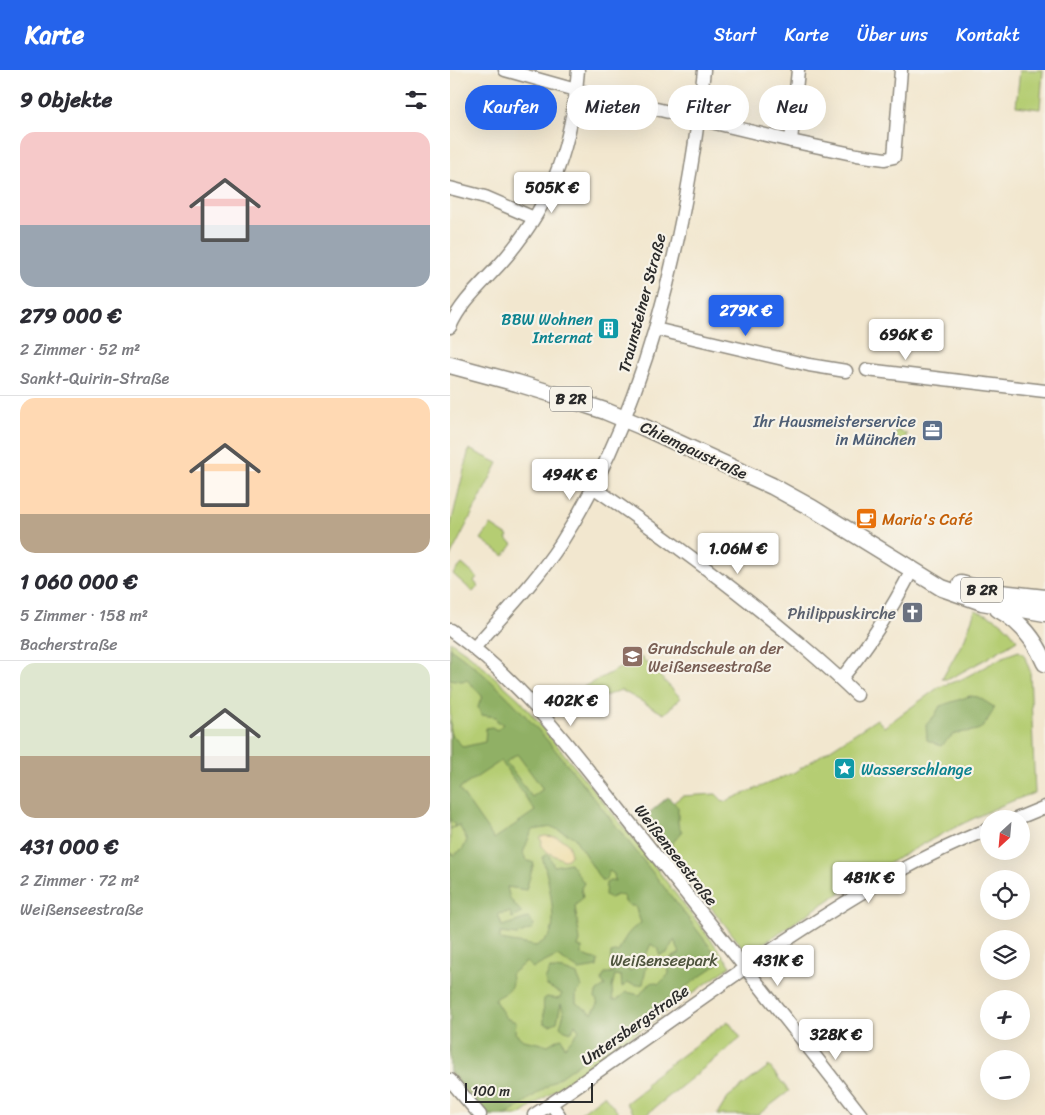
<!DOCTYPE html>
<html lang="de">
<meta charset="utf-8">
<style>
body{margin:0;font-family:Sriracha,sans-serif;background:#f2f2f3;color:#2b2b33;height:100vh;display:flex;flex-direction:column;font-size:19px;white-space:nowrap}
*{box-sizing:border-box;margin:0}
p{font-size:16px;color:#7c7c81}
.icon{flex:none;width:28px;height:28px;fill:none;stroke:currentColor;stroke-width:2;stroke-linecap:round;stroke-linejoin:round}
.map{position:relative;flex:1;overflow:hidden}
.panel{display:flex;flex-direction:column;background:#fff;width:450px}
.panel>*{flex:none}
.guide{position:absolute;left:15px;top:15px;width:475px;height:45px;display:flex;gap:10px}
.needle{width:32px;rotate:206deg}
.tools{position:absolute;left:530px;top:740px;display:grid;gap:10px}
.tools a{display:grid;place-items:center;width:50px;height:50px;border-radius:50%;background:#fff;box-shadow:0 5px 20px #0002;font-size:25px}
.scale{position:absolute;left:15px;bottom:12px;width:128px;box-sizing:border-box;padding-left:5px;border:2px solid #2b2b2b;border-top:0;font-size:14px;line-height:18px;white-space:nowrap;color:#2b2b2b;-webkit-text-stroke:4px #f7f3e8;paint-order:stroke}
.price{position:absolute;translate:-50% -42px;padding:0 11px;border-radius:5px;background:#fff;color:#222;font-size:16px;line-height:32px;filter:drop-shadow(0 1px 2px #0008)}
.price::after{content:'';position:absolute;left:50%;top:30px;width:15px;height:11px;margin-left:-8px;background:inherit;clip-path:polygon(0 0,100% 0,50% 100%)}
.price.on{background:#2563eb;color:#fff}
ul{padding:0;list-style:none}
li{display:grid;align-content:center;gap:10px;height:265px;padding:0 20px}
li+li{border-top:1px solid #e1e1e2}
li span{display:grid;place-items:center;height:155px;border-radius:15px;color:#555}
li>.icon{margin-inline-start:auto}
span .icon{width:90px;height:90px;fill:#fffc;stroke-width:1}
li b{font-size:21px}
h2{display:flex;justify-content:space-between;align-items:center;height:60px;padding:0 20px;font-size:21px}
.tag{padding:0 18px;border-radius:22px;background:#fff;box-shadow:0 5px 20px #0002;font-size:18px;line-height:45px}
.tag.on{background:#2563eb;color:#fff}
header{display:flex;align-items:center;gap:30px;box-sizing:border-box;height:70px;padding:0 25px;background:#2563eb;color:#fff}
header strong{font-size:24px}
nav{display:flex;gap:28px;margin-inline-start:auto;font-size:18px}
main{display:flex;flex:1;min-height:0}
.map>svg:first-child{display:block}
</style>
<header>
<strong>Karte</strong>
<nav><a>Start</a><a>Karte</a><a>Über uns</a><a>Kontakt</a></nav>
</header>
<main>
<section class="panel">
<h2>9 Objekte<svg class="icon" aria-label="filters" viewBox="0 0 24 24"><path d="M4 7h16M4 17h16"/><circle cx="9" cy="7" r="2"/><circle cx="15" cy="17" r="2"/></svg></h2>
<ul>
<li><span style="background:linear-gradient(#f6c9c9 60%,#9aa5b1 0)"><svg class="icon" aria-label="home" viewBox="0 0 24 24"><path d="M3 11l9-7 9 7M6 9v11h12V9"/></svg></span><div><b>279 000 €</b><p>2 Zimmer · 52 m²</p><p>Sankt-Quirin-Straße</p></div></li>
<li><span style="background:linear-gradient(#ffd9b3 75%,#b9a48a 0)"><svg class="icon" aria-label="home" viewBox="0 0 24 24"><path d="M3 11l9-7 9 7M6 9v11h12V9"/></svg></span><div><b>1 060 000 €</b><p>5 Zimmer · 158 m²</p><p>Bacherstraße</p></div></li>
<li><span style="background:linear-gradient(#dfe7d0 60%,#b9a48a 0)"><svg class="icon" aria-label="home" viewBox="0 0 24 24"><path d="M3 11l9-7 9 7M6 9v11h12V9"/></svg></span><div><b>431 000 €</b><p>2 Zimmer · 72 m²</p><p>Weißenseestraße</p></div></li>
</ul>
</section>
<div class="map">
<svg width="595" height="1045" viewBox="0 0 595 1045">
<rect width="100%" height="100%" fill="#f7f3e8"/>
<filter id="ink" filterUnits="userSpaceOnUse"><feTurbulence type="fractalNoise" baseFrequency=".02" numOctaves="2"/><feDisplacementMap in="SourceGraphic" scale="10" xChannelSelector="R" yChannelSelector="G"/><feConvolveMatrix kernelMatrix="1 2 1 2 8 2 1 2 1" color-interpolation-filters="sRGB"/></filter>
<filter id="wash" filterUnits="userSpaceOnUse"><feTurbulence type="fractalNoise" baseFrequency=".0096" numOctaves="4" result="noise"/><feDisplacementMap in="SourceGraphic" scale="20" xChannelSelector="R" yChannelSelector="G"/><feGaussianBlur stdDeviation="1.12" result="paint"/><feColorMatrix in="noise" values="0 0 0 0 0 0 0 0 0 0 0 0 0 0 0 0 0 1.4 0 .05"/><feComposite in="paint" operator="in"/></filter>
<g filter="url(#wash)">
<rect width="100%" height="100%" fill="#f2e7cf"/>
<g fill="#b5cd73" stroke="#707c4f">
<polygon points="570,0 593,0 590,39 566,36"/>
<polygon points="447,360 457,364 451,377 442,372"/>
<polygon points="19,379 48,393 0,487 0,458"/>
<polygon points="41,455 58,466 56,469 63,474 54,486 31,469"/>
<polygon points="12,494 27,507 24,511 28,516 23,522 3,504"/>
<path d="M 525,540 C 546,548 554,551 567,570 L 536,589 L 499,609 L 492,609 L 515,568 Z"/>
<polygon points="0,571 20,585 70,630 186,772 281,896 70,1045 36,1045 0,1004"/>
<path d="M 569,581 L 574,585 L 580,601 L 585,723 C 556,732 531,745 504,758 C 432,794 365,838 298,884 L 195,754 L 232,726 L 266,724 L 274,732 L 345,702 L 427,649 L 434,657 L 489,617 L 512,609 L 555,586 Z"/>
<polygon points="191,587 231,628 214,644 171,620 131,635 120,624"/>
<polygon points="278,951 291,968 196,1045 185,1045 176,1033 197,1017 195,1014 201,1010 201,1008"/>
<polygon points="319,996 339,1021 308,1045 267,1045 278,1027"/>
<polygon points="154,1025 170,1045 128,1045"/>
</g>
<g fill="#90b065" stroke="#5e6e48" fill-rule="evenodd">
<path d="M 0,578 C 57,618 101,674 144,728 C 184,779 224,829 263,881 L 269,893 L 57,1045 L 39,1045 L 0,1001 L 0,783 L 4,785 L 13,779 L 17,770 L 9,755 L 0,759 L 5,756 L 3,752 L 0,753 L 0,650 L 0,663 L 13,677 L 35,672 L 36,658 L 42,657 L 47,660 L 53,654 L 47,651 L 46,647 L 31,645 L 28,637 L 32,626 L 17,610 L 11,611 L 0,609 ZM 67,684 L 93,719 L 82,727 L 56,692 ZM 51,691 L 85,741 L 44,769 L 9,719 ZM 102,757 L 124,767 L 151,810 L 156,810 L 159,801 L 164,804 L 165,811 L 162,810 L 156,813 L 155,825 L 160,828 L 167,825 L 174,826 L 175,832 L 181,836 L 185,836 L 191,853 C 179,860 174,868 169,881 L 161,883 L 160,896 L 164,903 L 155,903 L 151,911 L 155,916 L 147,921 L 145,927 L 148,934 L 142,943 L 126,933 L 126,924 L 132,917 L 127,905 L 114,900 L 100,899 L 95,910 L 97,916 L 112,924 L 109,929 L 97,927 L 94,929 C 93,932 94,947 94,953 L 100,955 L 107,952 L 111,934 L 114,943 L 110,956 L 115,960 L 122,962 L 125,954 L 129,961 L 115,977 L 112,968 L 108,969 L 98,975 L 73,970 L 65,963 L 66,952 L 56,948 L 44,929 C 56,922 65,920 61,904 L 76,892 L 83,898 L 107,886 L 129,900 L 147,897 L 148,890 L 132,885 L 132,878 L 128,877 L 130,871 L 125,836 L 133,827 L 131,818 L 134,813 L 120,793 L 104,796 L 98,784 L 92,787 C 97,802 109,855 99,866 C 97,870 90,873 86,876 L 50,870 L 50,863 L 67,865 L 82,859 L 84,854 L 78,848 L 52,856 L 48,844 L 60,842 L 62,848 L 72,843 L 60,829 L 57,817 L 76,820 L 84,793 L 76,790 L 73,783 L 82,760 ZM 224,870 L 230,883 L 218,890 L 219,904 L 209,914 L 203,912 L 195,918 L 190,925 L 176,922 L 167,930 L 163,930 L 162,917 L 165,905 L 171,906 L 172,917 L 178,913 L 187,915 L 193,914 L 197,894 L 191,893 L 180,901 L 176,899 L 176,888 L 196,885 L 201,874 L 209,880 L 209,885 L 217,883 Z"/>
<path d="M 520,626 L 528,627 L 544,637 C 543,643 540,645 537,651 C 530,665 517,659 503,665 C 499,668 495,672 491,676 L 477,670 L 476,655 L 485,645 L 490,636 Z"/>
<polygon points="218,727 228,737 228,754 232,762 219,777 201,756 198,744"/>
</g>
<polygon fill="#eeda9e" stroke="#8c8264" points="94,766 107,767 118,773 121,785 118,789 114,790 99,783 91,776 92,772 90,768"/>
</g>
<g filter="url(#ink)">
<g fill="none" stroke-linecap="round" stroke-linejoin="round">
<defs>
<g id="minor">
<polyline points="55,0 126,20 341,71 407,85 435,89 444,87 451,0"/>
<polyline points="341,71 348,0"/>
<polyline points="0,118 35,127 84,148"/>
<path d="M 0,257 C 12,229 38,209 57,186 C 104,130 122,72 128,0"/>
<polyline points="205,259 359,295 396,301"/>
<polyline points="417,300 595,321"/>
<path d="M 143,417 C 214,466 282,516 347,571 C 368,589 388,606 407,625"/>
<path d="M 0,560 C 78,615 133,695 192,768 C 265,860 339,952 411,1045"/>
<path d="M 24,578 C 54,544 86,511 111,473 C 199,335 237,161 254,0"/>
<path d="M 391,609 C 419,575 442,539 462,500"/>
<polyline points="566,749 595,737"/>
<polyline points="0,1010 30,1045"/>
<polyline points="101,1034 109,1045"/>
<path d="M 84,1045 C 159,995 231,942 305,891 C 380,841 455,792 539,759"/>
</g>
<g id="major">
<polyline points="0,295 67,313 116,328 155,341 191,356 322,416 362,438 492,518 532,532 595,543"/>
<polyline points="511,514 541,522 595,528"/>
<path d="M 548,539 C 570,551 585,569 595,593"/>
</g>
</defs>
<use href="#minor" stroke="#8e897d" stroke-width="15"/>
<use href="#major" stroke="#8e897d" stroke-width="19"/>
<use href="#minor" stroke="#fff" stroke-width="12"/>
<use href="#major" stroke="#fff" stroke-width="16"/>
</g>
</g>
<defs>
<symbol id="building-square" viewBox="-11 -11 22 22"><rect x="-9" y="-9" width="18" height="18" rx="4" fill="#0f9aa8" stroke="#f7f3e8"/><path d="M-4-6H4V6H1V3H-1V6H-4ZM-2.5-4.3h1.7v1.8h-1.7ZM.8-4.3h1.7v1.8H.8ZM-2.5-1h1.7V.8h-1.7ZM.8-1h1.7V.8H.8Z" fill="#fff"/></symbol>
<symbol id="office-square" viewBox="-11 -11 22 22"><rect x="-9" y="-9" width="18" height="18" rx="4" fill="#5c6f8a" stroke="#f7f3e8"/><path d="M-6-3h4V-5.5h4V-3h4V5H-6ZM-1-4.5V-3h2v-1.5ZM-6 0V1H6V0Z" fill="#fff"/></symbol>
<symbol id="cafe-square" viewBox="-11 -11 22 22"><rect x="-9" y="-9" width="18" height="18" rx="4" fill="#e8710a" stroke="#f7f3e8"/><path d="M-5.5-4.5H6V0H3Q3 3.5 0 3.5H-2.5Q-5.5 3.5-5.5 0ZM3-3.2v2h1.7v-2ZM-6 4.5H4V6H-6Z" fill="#fff"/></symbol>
<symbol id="church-square" viewBox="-11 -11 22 22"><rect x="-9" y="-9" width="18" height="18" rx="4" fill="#6b7280" stroke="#f7f3e8"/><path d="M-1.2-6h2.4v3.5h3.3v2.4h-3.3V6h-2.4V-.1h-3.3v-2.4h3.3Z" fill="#fff"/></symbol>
<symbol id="school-square" viewBox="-11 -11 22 22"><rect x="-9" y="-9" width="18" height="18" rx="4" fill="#8d6e63" stroke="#f7f3e8"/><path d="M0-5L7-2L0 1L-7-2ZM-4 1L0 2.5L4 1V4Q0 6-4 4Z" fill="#fff"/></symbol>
<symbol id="sight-square" viewBox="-11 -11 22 22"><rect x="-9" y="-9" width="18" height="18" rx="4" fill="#0f9aa8" stroke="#f7f3e8"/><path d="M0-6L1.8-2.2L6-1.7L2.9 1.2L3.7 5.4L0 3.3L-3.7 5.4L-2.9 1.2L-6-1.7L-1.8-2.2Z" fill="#fff"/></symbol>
</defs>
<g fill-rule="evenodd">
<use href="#building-square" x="146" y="246" width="25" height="25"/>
<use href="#office-square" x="470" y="348" width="25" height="25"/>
<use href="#cafe-square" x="404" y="436" width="25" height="25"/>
<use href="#church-square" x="450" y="530" width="25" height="25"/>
<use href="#school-square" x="170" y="574" width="25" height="25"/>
<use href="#sight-square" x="382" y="686" width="25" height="25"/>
</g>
<g text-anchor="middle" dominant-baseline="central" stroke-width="4.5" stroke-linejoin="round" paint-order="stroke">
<g fill="#f7f3e8" stroke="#686764" stroke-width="1">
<rect x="100" y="316.5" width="42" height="25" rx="4"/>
<rect x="511" y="507.5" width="42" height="25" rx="4"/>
</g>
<g font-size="15" font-weight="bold" fill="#2b2b2b">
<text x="121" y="329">B 2R</text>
<text x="532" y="520">B 2R</text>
</g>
<g font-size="16" fill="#2b2b2b" stroke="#f7f3e8">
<text transform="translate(192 233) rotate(-75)">Traunsteiner Straße</text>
<text transform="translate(244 380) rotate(25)">Chiemgaustraße</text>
<text transform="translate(226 785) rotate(52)">Weißenseestraße</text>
<text transform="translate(185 955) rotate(-35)">Untersbergstraße</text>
</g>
<g font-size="16" fill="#0d838f" stroke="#f7f3e8" text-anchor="end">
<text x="143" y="249">BBW Wohnen<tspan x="143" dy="18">Internat</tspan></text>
<text x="411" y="699" text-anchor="start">Wasserschlange</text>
</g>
<g font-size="16" fill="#4e5e75" stroke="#f7f3e8" text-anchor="end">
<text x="466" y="351">Ihr Hausmeisterservice<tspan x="466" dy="18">in München</tspan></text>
</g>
<g font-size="16" fill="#c56008" stroke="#f7f3e8" text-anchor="start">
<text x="432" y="449">Maria's Café</text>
</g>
<g font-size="16" fill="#5b616d" stroke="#f7f3e8" text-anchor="end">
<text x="446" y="543">Philippuskirche</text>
</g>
<g font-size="16" fill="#785e54" stroke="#f7f3e8" text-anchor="start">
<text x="198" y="578">Grundschule an der<tspan x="198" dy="18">Weißenseestraße</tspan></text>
</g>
<g font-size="16" fill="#4e543d" stroke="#f7f3e8">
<text x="214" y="890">Weißenseepark</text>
</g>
</g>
</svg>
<div class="tools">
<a><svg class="needle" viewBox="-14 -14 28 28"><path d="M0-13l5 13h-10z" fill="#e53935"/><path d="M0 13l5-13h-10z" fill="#7c7c81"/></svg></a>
<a><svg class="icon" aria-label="locate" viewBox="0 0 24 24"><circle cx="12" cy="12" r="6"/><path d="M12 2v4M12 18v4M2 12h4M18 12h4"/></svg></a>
<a><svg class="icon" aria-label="layers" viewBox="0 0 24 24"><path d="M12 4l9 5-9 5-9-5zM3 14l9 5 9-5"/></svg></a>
<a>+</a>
<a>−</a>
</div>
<div class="scale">100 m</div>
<b class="price" style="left:102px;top:144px">505K €</b>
<b class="price on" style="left:296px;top:267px">279K €</b>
<b class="price" style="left:456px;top:291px">696K €</b>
<b class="price" style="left:120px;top:431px">494K €</b>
<b class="price" style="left:288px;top:505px">1.06M €</b>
<b class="price" style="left:121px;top:657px">402K €</b>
<b class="price" style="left:419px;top:834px">481K €</b>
<b class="price" style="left:328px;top:917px">431K €</b>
<b class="price" style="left:386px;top:991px">328K €</b>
<div class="guide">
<a class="tag on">Kaufen</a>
<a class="tag">Mieten</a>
<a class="tag">Filter</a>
<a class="tag">Neu</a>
</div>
</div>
</main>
